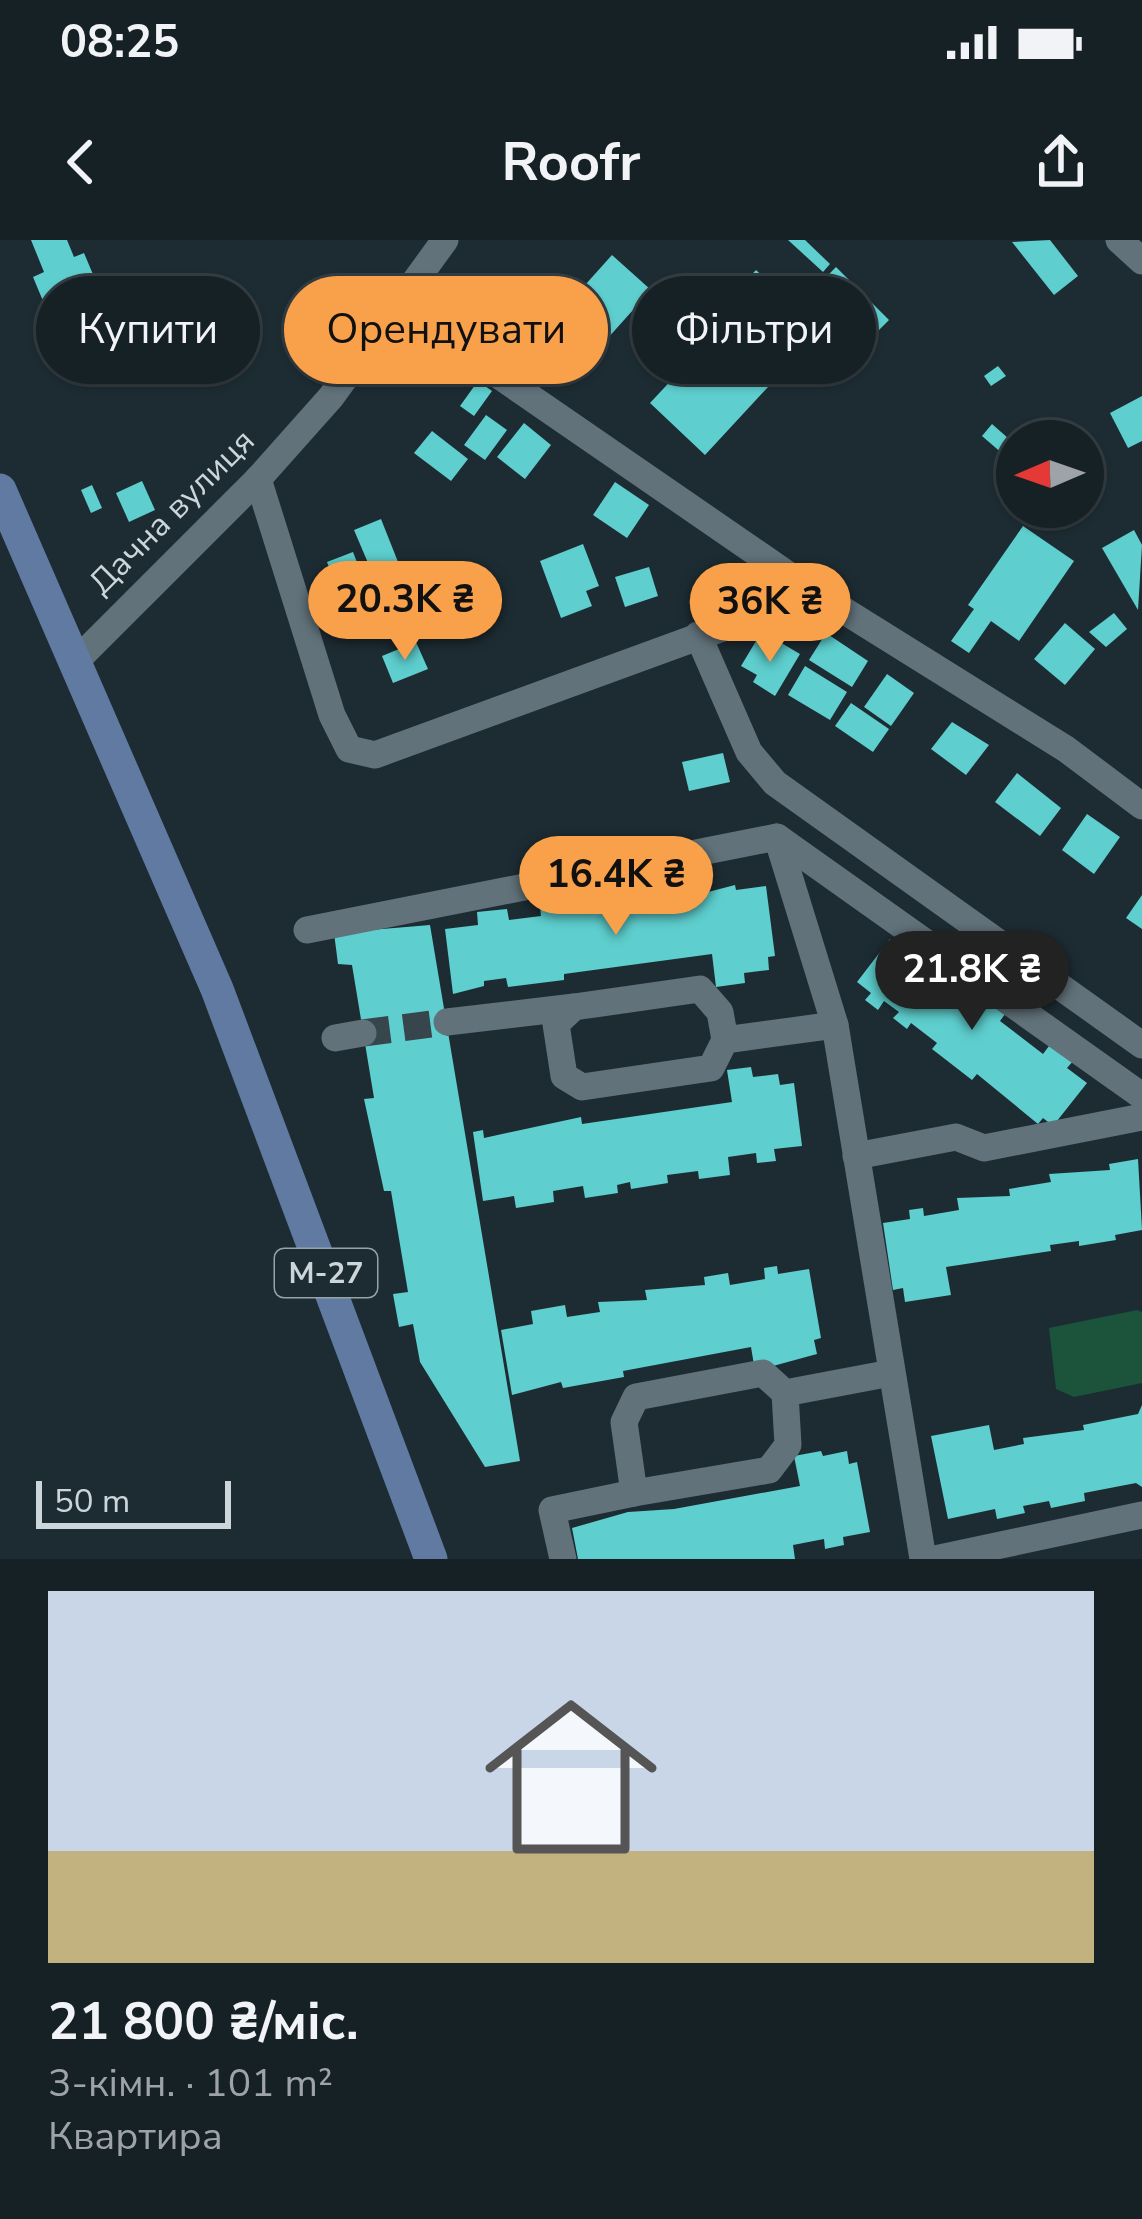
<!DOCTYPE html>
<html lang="uk">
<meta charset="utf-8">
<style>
body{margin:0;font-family:"Nunito Sans",sans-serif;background:#1f292e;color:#f1f3f6;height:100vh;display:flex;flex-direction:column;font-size:45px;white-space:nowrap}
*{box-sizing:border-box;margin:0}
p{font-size:39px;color:#9ea3a7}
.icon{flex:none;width:66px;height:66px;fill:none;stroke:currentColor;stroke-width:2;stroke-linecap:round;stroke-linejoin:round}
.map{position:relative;height:1319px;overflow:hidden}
.drawer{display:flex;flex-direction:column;background:#162126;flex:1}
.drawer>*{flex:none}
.banner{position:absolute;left:36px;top:36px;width:1071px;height:108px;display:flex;gap:24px}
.needle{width:78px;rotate:268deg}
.controls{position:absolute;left:996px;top:180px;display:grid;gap:24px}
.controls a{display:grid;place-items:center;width:108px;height:108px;border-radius:50%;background:#162126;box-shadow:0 3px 9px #0004,0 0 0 3px #353e43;font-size:60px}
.scale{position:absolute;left:36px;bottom:30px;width:195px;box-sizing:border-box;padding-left:12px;border:6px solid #ccd5da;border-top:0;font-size:33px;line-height:42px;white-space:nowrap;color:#ccd5da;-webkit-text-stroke:9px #1d2c33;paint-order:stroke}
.price{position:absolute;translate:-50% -102px;padding:0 27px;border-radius:42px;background:#f8a14a;color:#111;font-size:39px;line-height:78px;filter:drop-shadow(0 3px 6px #0008)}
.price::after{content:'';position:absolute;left:50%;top:72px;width:36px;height:27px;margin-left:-18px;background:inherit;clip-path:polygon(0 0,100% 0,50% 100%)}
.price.selected{background:#222;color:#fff}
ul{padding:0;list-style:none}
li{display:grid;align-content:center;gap:24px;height:636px;padding:0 48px}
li+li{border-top:3px solid #353e43}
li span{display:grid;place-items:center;height:372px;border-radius:0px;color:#555}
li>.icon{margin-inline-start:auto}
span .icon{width:216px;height:216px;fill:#fffc;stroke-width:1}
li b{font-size:51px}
.chip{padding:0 42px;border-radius:54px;background:#162126;box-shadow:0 3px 9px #0004,0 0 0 3px #353e43;font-size:42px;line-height:108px}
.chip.selected{background:#f8a14a;color:#111}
.status{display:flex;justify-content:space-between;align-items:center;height:84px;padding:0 60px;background:#162126;direction:ltr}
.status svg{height:33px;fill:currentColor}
header{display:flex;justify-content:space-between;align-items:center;height:156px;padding:0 48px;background:#162126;font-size:54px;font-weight:700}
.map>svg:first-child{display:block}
</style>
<div class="status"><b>08:25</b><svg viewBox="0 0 49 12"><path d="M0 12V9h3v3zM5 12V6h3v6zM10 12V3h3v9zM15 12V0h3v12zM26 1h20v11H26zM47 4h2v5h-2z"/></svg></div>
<header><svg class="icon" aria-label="back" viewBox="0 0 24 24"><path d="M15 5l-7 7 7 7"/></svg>Roofr<svg class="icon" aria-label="share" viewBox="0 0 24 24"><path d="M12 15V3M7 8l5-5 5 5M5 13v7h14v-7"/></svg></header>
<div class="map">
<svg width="1142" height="1319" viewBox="0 0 1142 1319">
<rect width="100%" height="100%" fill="#1d2c33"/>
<polygon fill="#1b533b" points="1137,1070 1142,1072 1142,1143 1074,1157 1056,1149 1049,1088"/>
<g fill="#5ecece">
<polygon points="31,0 67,0 74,17 84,13 100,51 48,73 33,37 44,32"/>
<polygon points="788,0 805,0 830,24 823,32"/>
<polygon points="1050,0 1078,36 1054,55 1012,2"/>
<polygon points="612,15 651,50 589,119 550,84"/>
<polygon points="836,27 889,80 836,133 784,80"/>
<polygon points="756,30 791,63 774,81 804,108 705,215 650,163 749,57 739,48"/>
<polygon points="998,126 1006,136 991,146 984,136"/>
<polygon points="478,141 492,151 474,176 460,166"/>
<polygon points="1142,156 1142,201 1128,208 1110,173"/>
<polygon points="486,175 507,190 485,220 464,205"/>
<polygon points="524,183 551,205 525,239 497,217"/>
<polygon points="992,184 1017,206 1011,221 982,196"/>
<polygon points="432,191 468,219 451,241 414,213"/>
<polygon points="142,241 155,270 129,282 116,253"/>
<polygon points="615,242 649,265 627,298 593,275"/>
<polygon points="92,245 102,268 91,273 81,250"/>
<polygon points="381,279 400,327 374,337 354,290"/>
<polygon points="1023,286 1074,321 1019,401 991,381 969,413 951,401 974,369 968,365"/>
<polygon points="1134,290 1142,305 1138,370 1102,308"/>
<polygon points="583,304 599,346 586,351 592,366 561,378 540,321"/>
<polygon points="353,312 372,361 346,371 327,322"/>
<polygon points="649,327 658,356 625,367 615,337"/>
<polygon points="1114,373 1127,389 1106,407 1089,392"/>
<polygon points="1065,383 1095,409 1065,445 1034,419"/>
<polygon points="826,393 868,421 852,447 809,420"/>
<polygon points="756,401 772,411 778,401 800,414 775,456 753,442 757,435 741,426"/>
<polygon points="416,402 428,429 393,443 382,416"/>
<polygon points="805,426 847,452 830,480 788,455"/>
<polygon points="887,434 914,453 891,486 864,467"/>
<polygon points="851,463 889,489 873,512 835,486"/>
<polygon points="952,482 989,505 966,535 931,509"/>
<polygon points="723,513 730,542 689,551 682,522"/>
<polygon points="1017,533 1061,568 1040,596 995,562"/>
<polygon points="1087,574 1120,597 1094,634 1062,610"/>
<polygon points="735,645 736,650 766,646 775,716 768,717 769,730 744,733 745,743 716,747 712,714 564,734 564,740 508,747 506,738 484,741 484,746 453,754 445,689 478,685 477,672 507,669 509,680 541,676 540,666 588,666 587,658 621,656 621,662 661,657 660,650 684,647 685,658"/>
<polygon points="1142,655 1142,689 1126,678"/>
<polygon points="430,685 520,1221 485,1227 420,1122 413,1084 399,1087 393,1054 408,1052 391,951 384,951 364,859 374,858 352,725 338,724 334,693"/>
<polygon points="890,699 910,715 918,704 941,722 933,731 979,766 988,755 1008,770 1000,781 1043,814 1052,802 1074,820 1067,828 1087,843 1053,886 1043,878 1038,884 977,834 972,840 932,809 937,803 911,783 907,789 893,778 899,772 884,761 878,770 865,760 871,753 857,742"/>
<polygon points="751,827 753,837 778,834 780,845 794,843 802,906 774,909 776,921 757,923 756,913 728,917 730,935 699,939 698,931 667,935 668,943 631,949 630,942 617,945 618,953 585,958 583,946 553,951 554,962 516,968 514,956 483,961 473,892 483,890 484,898 581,877 582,884 732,862 727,830"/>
<polygon points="1138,919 1142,990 1115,995 1116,1000 1079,1006 1079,1001 1050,1005 1051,1011 946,1027 951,1055 905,1062 903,1048 893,1050 883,983 910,979 909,970 923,968 924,976 959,970 957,958 1010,956 1009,949 1051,942 1049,934 1110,930 1109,924"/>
<polygon points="777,1026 778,1034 809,1029 821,1098 814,1100 817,1114 755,1131 751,1107 623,1131 624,1137 563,1148 561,1142 512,1155 501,1090 533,1084 531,1071 565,1065 567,1077 600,1072 598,1062 647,1060 645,1050 705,1045 704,1037 728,1033 730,1045 765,1039 764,1028"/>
<polygon points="1142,1165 1142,1247 1136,1243 1084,1253 1085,1261 1051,1268 1049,1261 1023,1266 1025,1273 997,1279 995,1269 948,1279 931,1196 989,1185 994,1210 1024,1204 1023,1198 1084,1190 1083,1185 1138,1174"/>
<polygon points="821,1211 823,1216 847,1211 849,1224 857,1222 870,1292 843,1297 844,1305 825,1309 824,1299 793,1305 795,1319 578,1319 572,1288 628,1272 674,1269 800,1246 794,1216"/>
</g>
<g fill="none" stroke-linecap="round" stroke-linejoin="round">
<polyline stroke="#37454c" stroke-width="27" stroke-dasharray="27 14" stroke-linecap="butt" points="363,793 447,782"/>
<g stroke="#61727a" stroke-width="27">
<polyline points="1119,0 1142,21"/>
<polyline points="398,66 803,345 1066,509 1142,566"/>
<polyline points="258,239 332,475 349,509 375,515 758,375 803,345"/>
<polyline points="698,395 749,512 775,543 1142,805"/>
<polyline points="76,421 258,239 331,157 445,0"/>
<polyline points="777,597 835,785 923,1319"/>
<polyline points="307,690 777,597 1142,856"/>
<polyline points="447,782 574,767"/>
<polyline points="335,798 363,793"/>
<polyline points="725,800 711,828 582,847 564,836 556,784 574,767 700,749 720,772 725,800 835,785"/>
<polyline points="856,916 956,897 984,908 1142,877"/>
<polyline points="634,1253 769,1230 788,1205 785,1153"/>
<polyline points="563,1319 552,1270 634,1253 624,1182 636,1157 763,1133 785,1153 891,1133"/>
<polyline points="935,1319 1142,1275"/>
</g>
<polyline stroke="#607aa2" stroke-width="33" points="0,250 217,749 431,1319"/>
</g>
<g text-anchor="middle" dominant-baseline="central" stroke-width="12" stroke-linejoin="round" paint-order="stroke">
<rect fill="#1d2c33" stroke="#98a2a8" stroke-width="3" x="275" y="1009" width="102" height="48" rx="9"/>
<g font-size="30" font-weight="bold" fill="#ccd5da">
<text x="326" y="1033">М-27</text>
</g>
<g font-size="33" fill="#ccd5da" stroke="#1d2c33">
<text transform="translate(172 272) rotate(-45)">Дачна вулиця</text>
</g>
</g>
</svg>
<div class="controls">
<a><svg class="needle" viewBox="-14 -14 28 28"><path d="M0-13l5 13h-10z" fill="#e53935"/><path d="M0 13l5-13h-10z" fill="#9ea3a7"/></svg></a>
</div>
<div class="scale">50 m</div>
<b class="price" style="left:405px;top:423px">20.3K ₴</b>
<b class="price" style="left:770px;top:425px">36K ₴</b>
<b class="price" style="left:616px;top:698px">16.4K ₴</b>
<b class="price selected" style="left:972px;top:793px">21.8K ₴</b>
<div class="banner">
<a class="chip">Купити</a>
<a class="chip selected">Орендувати</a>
<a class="chip">Фільтри</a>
</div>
</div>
<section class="drawer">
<ul>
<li><span style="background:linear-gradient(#c9d6e8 70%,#c2b280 0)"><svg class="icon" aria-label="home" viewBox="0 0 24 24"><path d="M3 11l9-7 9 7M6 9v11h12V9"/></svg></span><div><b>21 800 ₴/міс.</b><p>3-кімн. · 101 m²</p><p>Квартира</p></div></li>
</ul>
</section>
